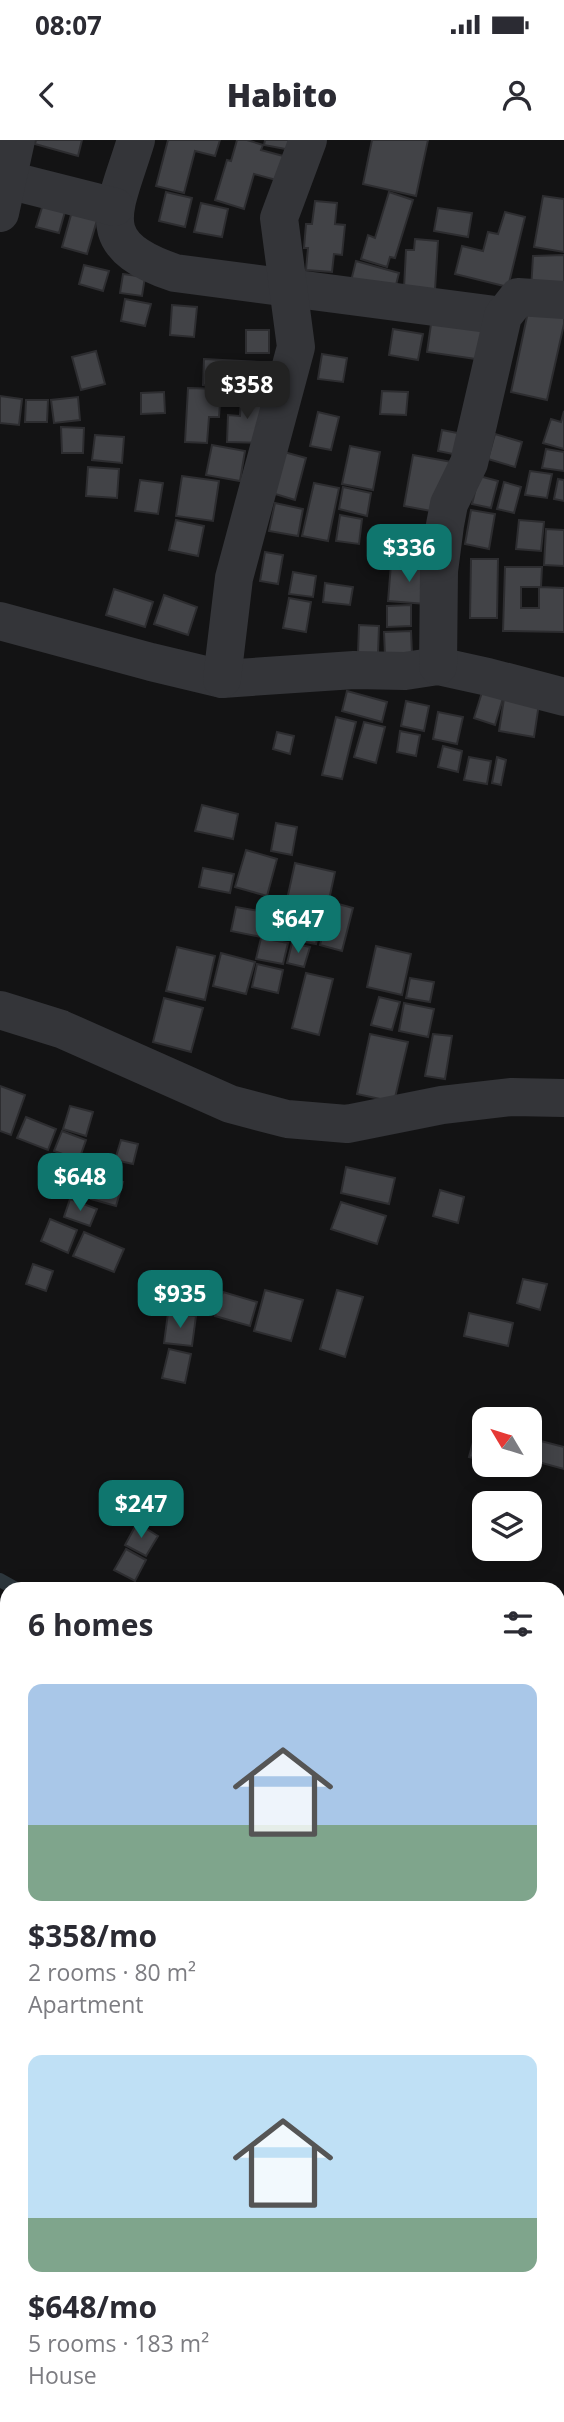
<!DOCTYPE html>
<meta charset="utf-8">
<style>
body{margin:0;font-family:"Open Sans",sans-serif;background:#f2f2f3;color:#2b2b33;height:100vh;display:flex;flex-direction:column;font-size:26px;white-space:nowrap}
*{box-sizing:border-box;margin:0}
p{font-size:23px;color:#7c7c81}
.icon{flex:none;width:38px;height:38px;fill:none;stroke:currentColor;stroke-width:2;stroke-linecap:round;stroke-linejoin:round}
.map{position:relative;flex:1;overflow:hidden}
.sheet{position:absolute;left:0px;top:1442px;width:565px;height:840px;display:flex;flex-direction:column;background:#fff;border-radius:21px 21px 0 0;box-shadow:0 4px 18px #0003}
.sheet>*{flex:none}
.needle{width:46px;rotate:308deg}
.tools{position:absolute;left:472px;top:1267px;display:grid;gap:14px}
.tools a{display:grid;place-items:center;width:70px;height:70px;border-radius:14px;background:#fff;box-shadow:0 4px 18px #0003;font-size:35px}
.price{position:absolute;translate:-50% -60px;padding:0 16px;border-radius:14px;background:#0f766e;color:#fff;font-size:23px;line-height:46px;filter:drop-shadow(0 2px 4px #0008)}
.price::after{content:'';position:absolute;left:50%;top:42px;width:21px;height:16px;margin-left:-10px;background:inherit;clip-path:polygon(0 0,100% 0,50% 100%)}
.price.on{background:#222;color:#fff}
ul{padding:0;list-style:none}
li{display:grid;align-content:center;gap:14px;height:371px;padding:0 28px}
li span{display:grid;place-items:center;height:217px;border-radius:14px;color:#555}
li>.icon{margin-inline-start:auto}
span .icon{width:126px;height:126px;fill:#fffc;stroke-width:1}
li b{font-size:30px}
h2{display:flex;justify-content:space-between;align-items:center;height:84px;padding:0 28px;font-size:30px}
.status{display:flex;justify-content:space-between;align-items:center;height:49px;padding:0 35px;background:#fff;direction:ltr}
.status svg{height:19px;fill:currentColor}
header{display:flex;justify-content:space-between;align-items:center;height:91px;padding:0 28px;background:#fff;font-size:32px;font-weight:800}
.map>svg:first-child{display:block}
</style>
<div class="status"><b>08:07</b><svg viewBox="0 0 49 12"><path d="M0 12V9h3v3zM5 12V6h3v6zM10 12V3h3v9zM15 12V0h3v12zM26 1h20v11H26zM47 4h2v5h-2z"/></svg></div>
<header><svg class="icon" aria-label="back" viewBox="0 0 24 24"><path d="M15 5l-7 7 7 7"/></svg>Habito<svg class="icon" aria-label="person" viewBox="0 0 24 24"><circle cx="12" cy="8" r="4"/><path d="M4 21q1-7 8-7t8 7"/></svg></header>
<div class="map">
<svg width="564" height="2282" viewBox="0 0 564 2282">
<rect width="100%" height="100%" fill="#131314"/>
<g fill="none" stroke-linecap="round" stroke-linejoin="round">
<g stroke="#2d373d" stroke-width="14">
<polyline points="0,1440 16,1449"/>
<polyline points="558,1756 564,1759"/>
</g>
</g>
<g fill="#424347" stroke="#2d2d30" stroke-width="2" fill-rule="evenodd">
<polygon points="36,0 82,0 78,16 35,4"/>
<polygon points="168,0 220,0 215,16 195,11 184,53 156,46"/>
<polygon points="237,0 247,0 263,5 261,10 287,17 280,41 254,34 244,69 215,60 227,20 231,21"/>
<polygon points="265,0 298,0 296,11 264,5"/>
<polygon points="372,0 428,0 416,56 363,44"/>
<polygon points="166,52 192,58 185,87 159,81"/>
<polygon points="389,52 413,60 395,118 390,117 387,127 361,119 368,95 375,98"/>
<polygon points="543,56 564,59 564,112 534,107"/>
<polygon points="44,61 66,68 59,93 36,87"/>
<polygon points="315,61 337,63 335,84 345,85 342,115 334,114 332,132 306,130 308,108 304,108 306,84 312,84"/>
<polygon points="201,63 228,69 222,97 194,92"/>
<polygon points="74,64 100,70 87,114 62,107"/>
<polygon points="438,68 472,73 468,97 434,91"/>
<polygon points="505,72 525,77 508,147 455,134 462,106 483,111 488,92 498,94"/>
<polygon points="415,99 438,101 435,150 404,148 406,110 414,110"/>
<polygon points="564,115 564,149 531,150 533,116"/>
<polygon points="356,121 399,133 393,157 350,145"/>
<polygon points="84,125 109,131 103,151 79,144"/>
<polygon points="123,134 145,137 142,156 120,153"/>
<polygon points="125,159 151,164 145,186 121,181"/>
<polygon points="172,165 197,167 194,197 170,195"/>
<polygon points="529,167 564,174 564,184 547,260 511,252"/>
<polygon points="432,177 488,185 483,220 427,212"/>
<polygon points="393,189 423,194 418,220 389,215"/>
<rect x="246" y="190" width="23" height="23"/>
<polygon points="96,211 105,244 81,250 72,217"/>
<polygon points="322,214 347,218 343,242 318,239"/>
<polygon points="204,219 260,222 258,248 203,245"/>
<polygon points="188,248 221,249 219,277 209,277 207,303 185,302"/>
<polygon points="382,251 408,252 406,275 380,274"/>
<polygon points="164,252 165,273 141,274 141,253"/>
<polygon points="241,254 263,255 261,303 227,302 228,275 240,276"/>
<polygon points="0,256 22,259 19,285 0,283"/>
<polygon points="78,257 80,280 54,283 51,260"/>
<polygon points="26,260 48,260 47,282 25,282"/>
<polygon points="564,271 564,309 543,303 551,279 561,282"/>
<polygon points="318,272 339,277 331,310 310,306"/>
<polygon points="61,287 84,288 83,313 62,313"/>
<polygon points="442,290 473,296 468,317 438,311"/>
<polygon points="495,294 522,302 515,327 488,319"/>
<polygon points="95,295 124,297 122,323 92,320"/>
<polygon points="212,305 245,311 240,341 206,335"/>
<polygon points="350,306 380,312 373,350 342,344"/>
<polygon points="546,309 564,312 564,331 542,328"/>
<polygon points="284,312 306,318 295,360 272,353"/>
<polygon points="413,315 452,322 442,373 404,366"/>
<polygon points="88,327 119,329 117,358 86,356"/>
<polygon points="530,331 552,334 547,358 525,355"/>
<polygon points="182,336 219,341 213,381 176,376"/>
<polygon points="479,336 498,341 491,368 472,364"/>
<polygon points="558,339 564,340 564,361 554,359"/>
<polygon points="140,340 163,343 158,374 135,371"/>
<polygon points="504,342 521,347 514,373 497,369"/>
<polygon points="314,343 339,348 328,401 302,396"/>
<polygon points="343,347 371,353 367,376 339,369"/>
<polygon points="275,363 303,369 298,396 269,391"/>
<polygon points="471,370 495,374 489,409 465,404"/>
<polygon points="340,375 362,379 359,404 336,401"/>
<polygon points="176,380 204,386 198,416 169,410"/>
<polygon points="519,380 544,382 541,411 516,409"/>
<polygon points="546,389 564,390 564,426 544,425"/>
<polygon points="396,401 432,404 430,422 395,419"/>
<polygon points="265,412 283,415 278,444 260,441"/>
<polygon points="471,419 498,419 497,478 470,478"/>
<polygon points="391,424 429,426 426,464 388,461"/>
<path d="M 505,427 L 542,427 L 541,447 L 564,448 L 564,492 L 503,491 ZM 521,447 L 539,447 L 539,468 L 521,468 Z"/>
<polygon points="293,432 316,436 313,457 289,454"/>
<polygon points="325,443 353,447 350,465 323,462"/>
<polygon points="114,449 153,462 145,487 106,475"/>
<polygon points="164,455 197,467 188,495 154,484"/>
<polygon points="289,458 311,462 306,492 283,488"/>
<polygon points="411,465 411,486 387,487 387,466"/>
<polygon points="359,485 379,486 378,513 358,513"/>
<polygon points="411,491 412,514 385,515 384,492"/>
<polygon points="483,549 504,555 495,585 474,578"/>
<polygon points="347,551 387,562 382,582 342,571"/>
<polygon points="505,552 540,557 534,597 499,591"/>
<polygon points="406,561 429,566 424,591 401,586"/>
<polygon points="438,572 463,577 457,604 433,599"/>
<polygon points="336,577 356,582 342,639 322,635"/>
<polygon points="364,582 385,587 376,623 354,617"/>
<polygon points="400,591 420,595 416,616 397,612"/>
<polygon points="277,592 294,596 290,614 273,609"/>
<polygon points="443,606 462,611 458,632 438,627"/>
<polygon points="469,617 491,621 487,644 464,640"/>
<polygon points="497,617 506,620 501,645 492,643"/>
<polygon points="202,665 238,674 233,699 195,691"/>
<polygon points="276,683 297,687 292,715 271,711"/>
<polygon points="246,710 277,719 267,756 235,747"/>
<polygon points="295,723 335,732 326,774 286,764"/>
<polygon points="203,728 234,734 230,753 199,747"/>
<polygon points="331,762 353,768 342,811 320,805"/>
<polygon points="236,767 265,772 261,797 231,791"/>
<polygon points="300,773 322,777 316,804 295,800"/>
<polygon points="261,798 288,803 283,824 256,819"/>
<polygon points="292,803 310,807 304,827 287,823"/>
<polygon points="376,806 411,814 402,855 367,847"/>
<polygon points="177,807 215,816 205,860 166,851"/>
<polygon points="221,813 255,822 246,854 213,846"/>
<polygon points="257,824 283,830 278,853 252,847"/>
<polygon points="306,833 333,839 319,895 292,888"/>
<polygon points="410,838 434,842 430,862 406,858"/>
<polygon points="379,857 400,862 392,890 371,885"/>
<polygon points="164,858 203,868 191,912 153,902"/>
<polygon points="404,863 434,869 428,897 399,891"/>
<polygon points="370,894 408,902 394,962 357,954"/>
<polygon points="433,894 452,896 445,939 425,936"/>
<polygon points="0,946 25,955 11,995 0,991"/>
<polygon points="70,966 93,972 86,996 63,989"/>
<polygon points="26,977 56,989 48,1010 17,998"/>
<polygon points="62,991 86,1000 79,1020 54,1011"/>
<polygon points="121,1000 138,1004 133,1024 115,1020"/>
<polygon points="72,1024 95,1032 86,1058 64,1051"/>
<polygon points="346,1027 395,1038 389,1064 341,1053"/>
<polygon points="99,1034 123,1042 116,1066 91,1059"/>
<polygon points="440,1050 464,1057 458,1083 433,1076"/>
<polygon points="70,1059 97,1069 90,1086 64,1077"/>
<polygon points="341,1062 386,1076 377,1104 331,1089"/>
<polygon points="50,1079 77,1090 68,1113 41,1101"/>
<polygon points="84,1092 124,1109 114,1132 73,1116"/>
<polygon points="33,1124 53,1131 46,1151 26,1144"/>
<polygon points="523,1139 547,1144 540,1170 517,1163"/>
<polygon points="265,1150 303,1160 291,1201 254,1191"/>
<polygon points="337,1150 363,1157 345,1217 320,1209"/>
<polygon points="223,1152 257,1162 250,1186 215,1176"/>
<polygon points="168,1173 196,1176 192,1206 164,1203"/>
<polygon points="469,1173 513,1183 508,1206 464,1196"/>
<polygon points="169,1209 191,1214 185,1243 162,1238"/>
<polygon points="475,1295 485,1297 485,1321 469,1317"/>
<polygon points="537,1300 564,1307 564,1329 531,1320"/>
<polygon points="137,1383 158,1396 146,1416 125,1405"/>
<polygon points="126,1409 146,1420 135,1441 114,1430"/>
</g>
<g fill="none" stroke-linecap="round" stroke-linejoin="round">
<g stroke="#343539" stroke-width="38">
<path d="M 136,0 C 115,70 88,104 175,133 L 503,176"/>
<polyline points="8,40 115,67"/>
<polyline points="0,73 16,0"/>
<polyline points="0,481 151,522 222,539 354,530 405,531 438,526 488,537 564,557"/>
<polyline points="438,526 439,431 445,385 449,364 469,323 503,176 518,157 564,160"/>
<polyline points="222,539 234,438 296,207 279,78 308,0"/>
<polyline points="0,870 61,889 230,964 287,979 347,984 442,965 512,957 564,958"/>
</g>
</g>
</svg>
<div class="tools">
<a><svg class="needle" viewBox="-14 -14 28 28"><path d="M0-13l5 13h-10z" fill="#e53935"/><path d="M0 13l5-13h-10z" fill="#7c7c81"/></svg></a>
<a><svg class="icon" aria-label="layers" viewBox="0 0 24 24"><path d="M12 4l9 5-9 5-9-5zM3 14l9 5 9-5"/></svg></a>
</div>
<b class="price on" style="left:247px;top:281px">$358</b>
<b class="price" style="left:409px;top:444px">$336</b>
<b class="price" style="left:298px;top:815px">$647</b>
<b class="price" style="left:80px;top:1073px">$648</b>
<b class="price" style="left:180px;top:1190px">$935</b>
<b class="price" style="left:141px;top:1400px">$247</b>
<section class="sheet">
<h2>6 homes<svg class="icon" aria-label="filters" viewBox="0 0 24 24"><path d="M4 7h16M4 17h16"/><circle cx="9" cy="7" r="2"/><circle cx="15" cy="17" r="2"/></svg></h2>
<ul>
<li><span style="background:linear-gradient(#a9c7e8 65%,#7fa58c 0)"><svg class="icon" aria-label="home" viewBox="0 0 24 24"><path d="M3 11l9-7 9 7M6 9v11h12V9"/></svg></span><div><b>$358/mo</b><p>2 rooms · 80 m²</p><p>Apartment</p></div></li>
<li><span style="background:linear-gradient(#bfe0f5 75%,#7fa58c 0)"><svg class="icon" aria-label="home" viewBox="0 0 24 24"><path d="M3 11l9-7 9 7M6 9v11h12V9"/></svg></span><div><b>$648/mo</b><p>5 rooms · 183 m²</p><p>House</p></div></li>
</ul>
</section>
</div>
